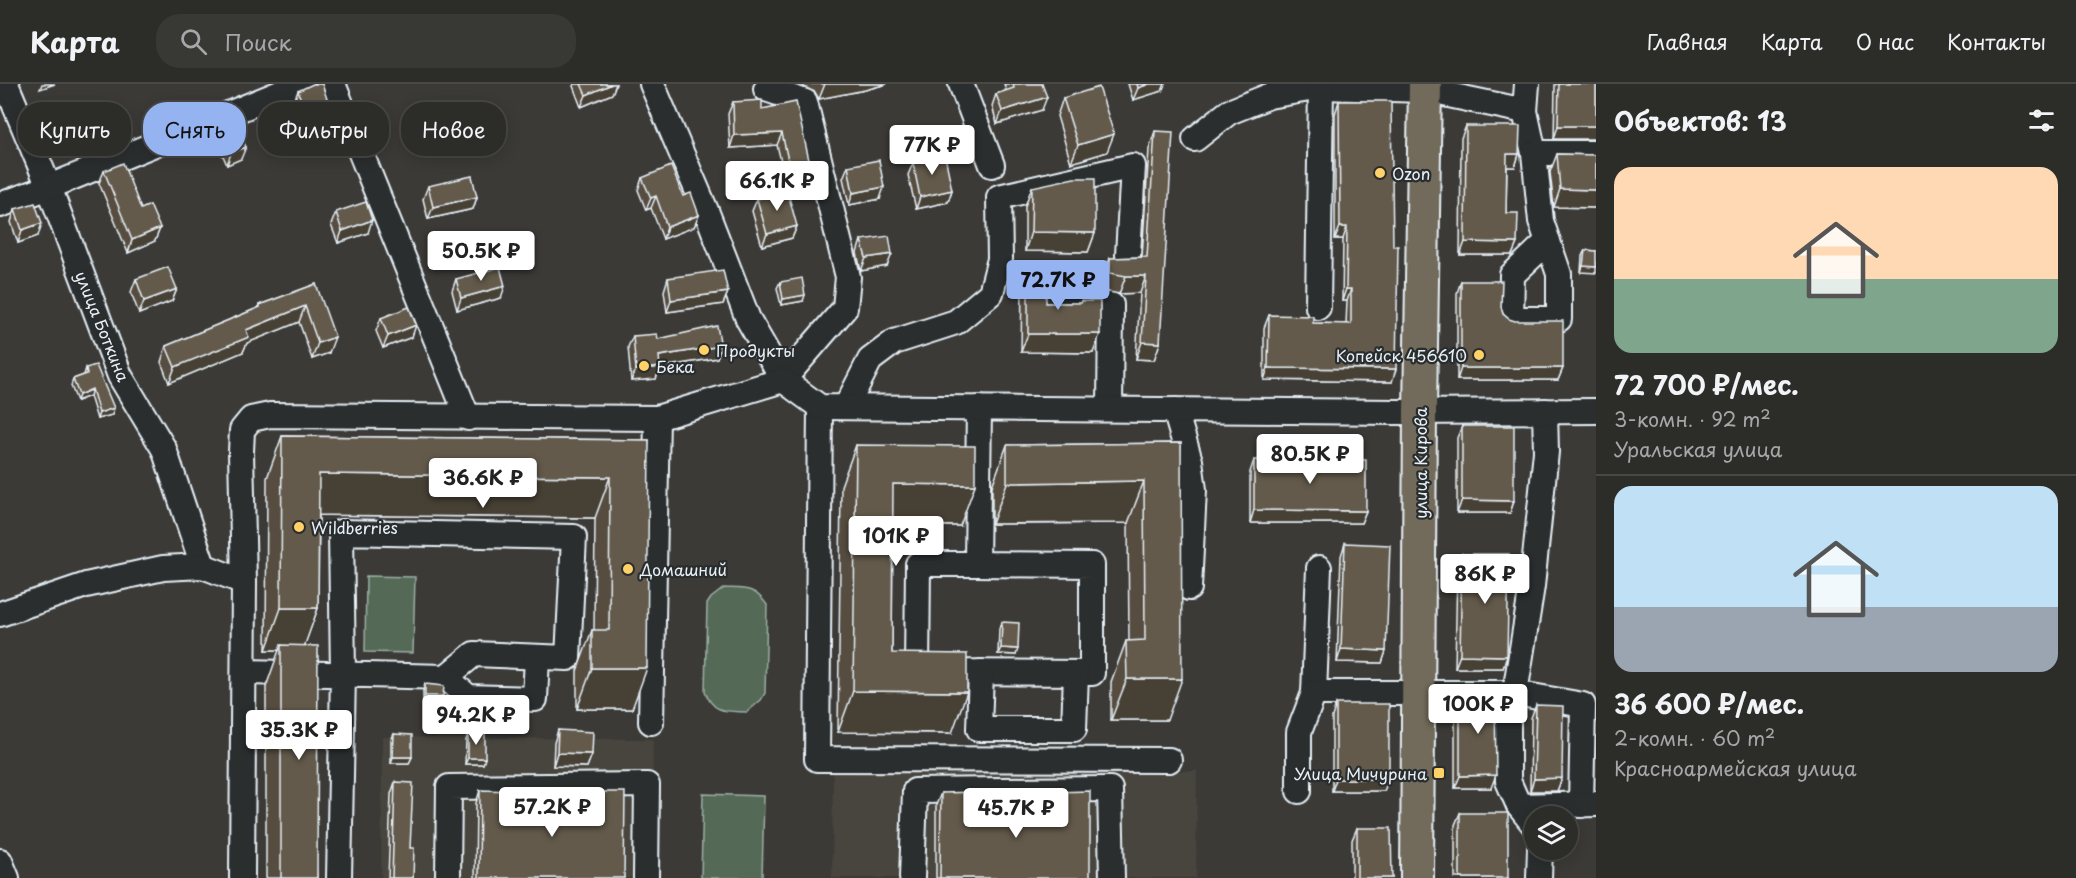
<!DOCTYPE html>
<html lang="ru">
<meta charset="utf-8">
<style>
body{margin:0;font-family:"Playpen Sans",sans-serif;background:#383835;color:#f1f3f6;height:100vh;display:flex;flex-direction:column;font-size:22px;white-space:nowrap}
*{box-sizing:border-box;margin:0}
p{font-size:20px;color:#a6a7a8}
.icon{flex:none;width:33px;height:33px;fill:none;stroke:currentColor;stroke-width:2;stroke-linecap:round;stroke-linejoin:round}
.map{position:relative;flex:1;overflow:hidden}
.details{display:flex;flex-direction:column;background:#2c2c29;width:480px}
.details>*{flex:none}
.hud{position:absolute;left:18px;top:18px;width:570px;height:54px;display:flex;gap:12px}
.controls{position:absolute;left:1524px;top:722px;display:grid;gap:12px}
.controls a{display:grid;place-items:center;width:54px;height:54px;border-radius:50%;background:#2c2c29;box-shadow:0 3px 15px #0003,0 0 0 2px #484846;font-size:30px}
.price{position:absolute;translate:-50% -51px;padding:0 14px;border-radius:6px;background:#fff;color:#222;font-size:20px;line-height:39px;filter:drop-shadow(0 2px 3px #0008)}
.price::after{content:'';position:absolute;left:50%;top:36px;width:18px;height:14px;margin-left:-9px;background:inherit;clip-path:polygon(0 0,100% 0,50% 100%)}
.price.on{background:#95b2f1;color:#111}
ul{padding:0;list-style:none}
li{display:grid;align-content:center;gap:12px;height:318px;padding:0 18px}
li+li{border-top:2px solid #484846}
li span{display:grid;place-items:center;height:186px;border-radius:18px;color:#555}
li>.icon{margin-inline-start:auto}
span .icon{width:108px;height:108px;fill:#fffc;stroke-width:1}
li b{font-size:26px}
h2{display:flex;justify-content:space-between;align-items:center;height:72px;padding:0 18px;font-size:26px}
.pill{padding:0 21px;border-radius:24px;background:#2c2c29;box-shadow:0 3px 15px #0003,0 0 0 2px #484846;font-size:21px;line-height:54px}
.pill.on{background:#95b2f1;color:#111}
header{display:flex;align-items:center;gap:36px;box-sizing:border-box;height:84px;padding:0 30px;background:#2c2c29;border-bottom:2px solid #484846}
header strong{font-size:28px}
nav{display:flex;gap:33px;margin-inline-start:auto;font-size:21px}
.search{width:420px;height:54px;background:#383835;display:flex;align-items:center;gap:15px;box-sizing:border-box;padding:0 21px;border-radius:24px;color:#a6a7a8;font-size:22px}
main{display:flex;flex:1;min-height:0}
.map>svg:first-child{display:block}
</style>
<header>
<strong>Карта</strong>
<div class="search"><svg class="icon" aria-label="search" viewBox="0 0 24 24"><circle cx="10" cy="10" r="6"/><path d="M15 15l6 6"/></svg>Поиск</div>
<nav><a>Главная</a><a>Карта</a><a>О нас</a><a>Контакты</a></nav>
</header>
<main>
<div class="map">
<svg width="1596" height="794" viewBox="0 0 1596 794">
<rect width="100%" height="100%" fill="#3b3a37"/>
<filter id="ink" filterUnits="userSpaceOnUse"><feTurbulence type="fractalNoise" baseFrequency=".0167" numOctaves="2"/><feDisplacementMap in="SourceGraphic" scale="12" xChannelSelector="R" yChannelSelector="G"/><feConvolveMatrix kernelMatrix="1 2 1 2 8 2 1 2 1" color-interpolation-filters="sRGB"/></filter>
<g filter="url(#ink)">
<g fill="#47443d">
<polygon points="382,653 653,655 652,794 381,794"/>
<polygon points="833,685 1197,687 1196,794 832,794"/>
</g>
<g fill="#556b56" stroke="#9eaea7" stroke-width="1.5">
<polygon points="366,492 415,493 413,569 365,568"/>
<path d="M 724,504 C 744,505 754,502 767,521 L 765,609 L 761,616 L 747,628 C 726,627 714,630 705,608 L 707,520 L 711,514 Z"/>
<polygon points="703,710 764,712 762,794 701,794"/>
</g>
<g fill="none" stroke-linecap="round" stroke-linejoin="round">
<defs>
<g id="minor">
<polyline points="6,0 49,103 120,292 164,365 203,482"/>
<polyline points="333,0 468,334"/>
<polyline points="652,0 707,129 748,235 783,296 845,224 848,193 805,18 766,5"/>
<polyline points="961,0 992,81"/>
<polyline points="1525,27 1527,0"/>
<polyline points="1195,55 1229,28 1269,12 1321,3 1425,6 1525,27 1534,69 1541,137 1559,190 1559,235 1511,235 1512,191 1548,157"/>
<polyline points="1534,69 1596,69"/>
<polyline points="0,121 49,103 302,0"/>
<polyline points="1069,221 1111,221 1110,325"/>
<polyline points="1318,223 1321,0"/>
<polyline points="820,323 817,675 1169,676"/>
<polyline points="846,323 870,276 894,258 956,238 991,209 1000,175 999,113 1133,82 1128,171"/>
<polyline points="1175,326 1190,377 1194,406 1189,504"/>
<polyline points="977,480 1092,481 1092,589 917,588 918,480 977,480 979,324"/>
<polyline points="1319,484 1314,609 1515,609 1583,621 1581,721"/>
<polyline points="0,530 86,501 163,484 203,482 244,498"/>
<polyline points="244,588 446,593 474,570 568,574 574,453 341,448 343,590 339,794"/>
<polyline points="981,588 979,645 1074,645 1076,589"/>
<polyline points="446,593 468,613 535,615 537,573"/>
<polyline points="651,638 657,334"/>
<polyline points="1299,707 1299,648 1314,609"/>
<polyline points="1519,722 1596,720"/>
<polyline points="1534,741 1519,722 1508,697 1508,633 1515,609 1532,502 1546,368 1545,327"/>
<polyline points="0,777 7,794"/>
<polyline points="242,794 244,498 241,368 242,346 251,335 270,331 657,334 783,296 820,323 1396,328 1596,327"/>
<polyline points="448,794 449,703 647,701 646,794"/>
<polyline points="912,794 915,707 1110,705 1112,794"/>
<polyline points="1539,794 1540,765"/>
</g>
<polyline id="major" points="1417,794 1420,328 1425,0"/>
</defs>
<use href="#minor" stroke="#e8f1f8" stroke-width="28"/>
<use href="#major" stroke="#e8f1f8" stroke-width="36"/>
<use href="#minor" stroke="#2a2d2e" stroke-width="24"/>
<use href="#major" stroke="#726b5a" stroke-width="32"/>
</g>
<g fill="#564d40" stroke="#e8f1f8" stroke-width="1.5">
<polygon points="574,0 616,0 612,10 581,23 573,2"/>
<polygon points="803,0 887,0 865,6 819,15 815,8 804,3"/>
<polygon points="1004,0 1042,0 1042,26 997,40 992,22 996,10 1006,7"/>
<polygon points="1128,0 1165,0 1162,7 1133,16"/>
<polygon points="1555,0 1596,0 1596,55 1554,55"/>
<polygon points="298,7 326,39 303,47 293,19"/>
<polygon points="1063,14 1107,68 1071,79 1057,32"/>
<polygon points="1339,17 1392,298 1264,296 1264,244 1269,231 1313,239 1346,240 1347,217 1342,217 1343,155 1335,155 1335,30"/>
<polygon points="733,18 762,25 811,85 807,97 787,102 777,61 730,64 728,30"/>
<polygon points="65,30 94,52 68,62 60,43"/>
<polygon points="219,39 241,75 227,81 214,51"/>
<polygon points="1466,42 1519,70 1515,83 1507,83 1506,129 1517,159 1512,171 1460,171 1461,54"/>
<polygon points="1155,47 1160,259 1154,276 1136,275 1140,209 1119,210 1104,207 1104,191 1110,174 1142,173 1149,65"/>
<polygon points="1557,70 1596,71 1596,124 1554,123 1550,88"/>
<polygon points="913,79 952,106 948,118 916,125 908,91"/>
<polygon points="848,82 880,115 849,121 843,94"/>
<polygon points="104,87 160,144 155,157 128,169 99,99"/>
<polygon points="642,94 683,112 699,131 694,143 663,155 651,124 646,126 638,106"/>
<polygon points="428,102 477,113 473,125 428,135 423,115"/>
<polygon points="1032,103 1095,149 1088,168 1025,167 1025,122"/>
<polygon points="757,115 797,142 792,154 762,162 752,127"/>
<polygon points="15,125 38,152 18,159 11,138"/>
<polygon points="336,128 368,149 338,159 331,141"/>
<polygon points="861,156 887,182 861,187 857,169"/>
<polygon points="1585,166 1596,167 1581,188 1582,172"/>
<polygon points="1028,182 1042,203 1046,219 1080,219 1081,217 1093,269 1021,268 1022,200"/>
<polygon points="668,194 728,208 723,220 667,228 664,207"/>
<polygon points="136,195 177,205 172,217 139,230 131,208"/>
<polygon points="456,195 501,214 457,226 452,207"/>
<polygon points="1461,197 1501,223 1503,230 1563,284 1558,296 1457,296 1457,209"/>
<polygon points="780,198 803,217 781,221 777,204"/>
<polygon points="316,200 329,269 312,275 299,238 247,259 243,268 169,299 161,278 166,262 258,224 259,221"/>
<polygon points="381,234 412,253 383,264 376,247"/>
<polygon points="633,252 658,255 721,262 717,274 660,283 656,295 631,297 628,263"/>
<polygon points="86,284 114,324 112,331 97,335 90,312 77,317 71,302 73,295 84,291"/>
<polygon points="1462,342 1514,417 1510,429 1457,429 1457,354"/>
<polygon points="282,352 649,356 632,625 577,625 577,587 592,546 594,546 595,434 319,431 318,524 304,562 317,794 266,794 266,603 279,566 266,566 267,394"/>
<polygon points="1181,359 1167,636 1111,636 1111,598 1126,557 1129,557 1128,439 992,440 992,402 1007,361"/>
<polygon points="856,361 960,442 893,441 892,569 952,649 838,648 841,402"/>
<polygon points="1254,376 1366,427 1361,439 1250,439 1250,388"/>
<polygon points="1345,459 1386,567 1382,579 1337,578 1341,472"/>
<polygon points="1462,470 1507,572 1503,584 1455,584 1457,482"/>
<polygon points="1002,538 1016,571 998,570 999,545"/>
<polygon points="425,600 443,612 441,619 423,618 423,607"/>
<polygon points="1460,611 1491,704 1455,704 1455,623"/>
<polygon points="1336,620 1384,707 1332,707 1332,633"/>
<polygon points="1536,621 1562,694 1557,707 1530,707 1531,634"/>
<polygon points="558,646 592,670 587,683 553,682 554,659"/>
<polygon points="394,650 412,673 409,679 391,679 391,656"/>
<polygon points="468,650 485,674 483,680 465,680 466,656"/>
<polygon points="395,698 410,764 413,794 388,794 391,710"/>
<polygon points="480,706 515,724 583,725 583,720 588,708 624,794 475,794 476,719"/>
<polygon points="1052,708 1090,794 936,794 936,721 941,709 976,723 1048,723 1048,720"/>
<polygon points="1460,729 1508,794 1455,794 1455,741"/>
<polygon points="1357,744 1392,794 1352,794 1352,756"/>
</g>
<g fill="#463f34" stroke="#e8f1f8" stroke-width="1.5">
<polygon points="42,0 55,0 40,5"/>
<polygon points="612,0 616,0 612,10 581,23 586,11"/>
<polygon points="825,0 887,0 865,6 819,15"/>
<polygon points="1149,0 1165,0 1162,7 1133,16 1138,4"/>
<polygon points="1047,13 1042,26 997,40 1002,27"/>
<polygon points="331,27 326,39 303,47 307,35"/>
<polygon points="99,39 94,52 68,62 73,50"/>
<polygon points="1558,42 1596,42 1596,55 1554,55"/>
<polygon points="782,49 777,61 730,64 734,51"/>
<polygon points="1114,50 1107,68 1071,79 1078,61"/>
<polygon points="246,63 241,75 227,81 231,69"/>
<polygon points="1507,70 1519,70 1515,83 1502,83"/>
<polygon points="811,85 807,97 787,102 791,90"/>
<polygon points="884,103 880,115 849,121 853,109"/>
<polygon points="1560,105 1596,106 1596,124 1554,123"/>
<polygon points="952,106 948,118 916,125 920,113"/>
<polygon points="656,112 651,124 646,126 651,114"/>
<polygon points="477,113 473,125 428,135 433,123"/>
<polygon points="699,131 694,143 663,155 667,143"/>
<polygon points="372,136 368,149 338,159 342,147"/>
<polygon points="42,139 38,152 18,159 22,146"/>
<polygon points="797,142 792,154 762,162 767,150"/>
<polygon points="1340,143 1347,143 1343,155 1335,155"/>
<polygon points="160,144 155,157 128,169 132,156"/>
<polygon points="1031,148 1095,149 1088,168 1025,167"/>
<polygon points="1465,158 1517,159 1512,171 1460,171"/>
<polygon points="892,170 887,182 861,187 866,174"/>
<polygon points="1583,182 1596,183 1596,189 1581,188"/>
<polygon points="1126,192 1146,192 1140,209 1119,210"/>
<polygon points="505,202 501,214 457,226 461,214"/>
<polygon points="177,205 172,217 139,230 144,217"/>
<polygon points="1346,205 1351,205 1347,217 1342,217"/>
<polygon points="728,208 723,220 667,228 671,216"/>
<polygon points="805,211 803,217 781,221 783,215"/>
<polygon points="305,222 299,238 247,259 243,268 169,299 175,283 246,246"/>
<polygon points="416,241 412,253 383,264 388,252"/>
<polygon points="1028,250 1100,250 1093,269 1021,268"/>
<polygon points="335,253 329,269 312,275 318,259"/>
<polygon points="1142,258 1160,259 1154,276 1136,275"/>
<polygon points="721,262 717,274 655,284 659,272"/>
<polygon points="660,283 656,295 631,297 636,286"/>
<polygon points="1268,284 1396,285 1392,298 1264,296"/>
<polygon points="1461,284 1563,284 1558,296 1457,296"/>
<polygon points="92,305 90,312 77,317 79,311"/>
<polygon points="114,324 112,331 97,335 99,329"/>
<polygon points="319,390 610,393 595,434 304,431"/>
<polygon points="1144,397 1128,439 992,440 1007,399"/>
<polygon points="893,400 975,401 960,442 878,441"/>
<polygon points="1462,416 1514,417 1510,429 1457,429"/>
<polygon points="1254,426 1366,427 1361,439 1250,439"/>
<polygon points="281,524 318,524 303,566 281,561 279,566 266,566"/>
<polygon points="1001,564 1018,565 1016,571 998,570"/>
<polygon points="1341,565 1386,567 1382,579 1337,578"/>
<polygon points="1460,571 1507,572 1503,584 1455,584"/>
<polygon points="592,584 647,584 632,625 577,625"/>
<polygon points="1127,595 1182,595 1167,636 1111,636"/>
<polygon points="853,607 967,608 952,649 838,648"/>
<polygon points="425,612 443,612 441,619 423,618"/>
<polygon points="557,669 592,670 587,683 553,682"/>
<polygon points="393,673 412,673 409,679 391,679"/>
<polygon points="468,674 485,674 483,680 465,680"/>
<polygon points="1496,691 1491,704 1455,704 1460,692"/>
<polygon points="1562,694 1557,707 1530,707 1534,695"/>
<polygon points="1336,695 1389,695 1384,707 1332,707"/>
</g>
<g fill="#645a4b" stroke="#e8f1f8" stroke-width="1.5">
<polygon points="313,0 322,0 331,27 307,35 298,7"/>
<polygon points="581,0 612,0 586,11"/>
<polygon points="1013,0 1042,0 1047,13 1002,27 996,10 1014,4"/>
<polygon points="1137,0 1149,0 1138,4"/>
<polygon points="1559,0 1596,0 1596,42 1558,42"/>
<polygon points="1099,3 1114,50 1078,61 1063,14"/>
<polygon points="762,16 762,25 796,18 811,85 791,90 782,49 734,51 733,18"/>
<polygon points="1339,17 1391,17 1393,162 1398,162 1396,285 1268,284 1269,231 1313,232 1313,239 1351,240 1351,205 1346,205 1347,143 1340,143"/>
<polygon points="91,20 99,39 73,50 65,30"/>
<polygon points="233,33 246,63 231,69 219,39"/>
<polygon points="1466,42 1520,42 1519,70 1507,70 1506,129 1518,129 1517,159 1465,158"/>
<polygon points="1155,47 1173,48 1160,259 1142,258 1146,192 1126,192 1110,189 1110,174 1147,173"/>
<polygon points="1557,70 1596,71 1596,106 1560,105"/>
<polygon points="945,72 952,106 920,113 913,79"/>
<polygon points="879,76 884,103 853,109 848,82"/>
<polygon points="123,79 141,125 150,121 160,144 132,156 104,87"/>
<polygon points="671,82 683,112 691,109 699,131 667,143 656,112 651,114 642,94"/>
<polygon points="472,92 477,113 433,123 428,102"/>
<polygon points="1074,94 1095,94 1095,149 1031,148 1032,103"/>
<polygon points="787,106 797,142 767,150 757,115"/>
<polygon points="366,118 372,136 342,147 336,128"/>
<polygon points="35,119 42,139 22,146 15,125"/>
<polygon points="889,152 892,170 866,174 861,156"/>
<polygon points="1585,166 1596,167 1596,183 1583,182"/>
<polygon points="1028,182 1046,182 1046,192 1041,202 1046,212 1046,219 1081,219 1081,217 1100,217 1100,250 1028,250"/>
<polygon points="168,183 177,205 144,217 136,195"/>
<polygon points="500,183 505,202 461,214 456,195"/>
<polygon points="723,186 728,208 671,216 668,194"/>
<polygon points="802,194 805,211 783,215 780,198"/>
<polygon points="1461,197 1502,197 1501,223 1503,230 1509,235 1515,237 1563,237 1563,284 1461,284"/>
<polygon points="316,200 335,253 318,259 305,222 246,246 249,253 175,283 166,262 260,223 259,221"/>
<polygon points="409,223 416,241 388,252 381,234"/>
<polygon points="717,242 721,262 659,272 660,283 636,286 633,252 657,250 658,255"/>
<polygon points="96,281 114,324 99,329 92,305 79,311 73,295 87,290 86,284"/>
<polygon points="1462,342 1514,342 1514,417 1462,416"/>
<polygon points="282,352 649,356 647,584 592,584 592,546 609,546 610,393 319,390 318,524 281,524"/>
<polygon points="1181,359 1182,595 1127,595 1126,557 1145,556 1144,397 1007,399 1007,361"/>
<polygon points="856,361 975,362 975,401 893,400 892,569 967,570 967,608 853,607"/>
<polygon points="1254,376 1366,376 1366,427 1254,426"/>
<polygon points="1345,459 1390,461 1386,567 1341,565"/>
<polygon points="1462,470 1509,470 1507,572 1460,571"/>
<polygon points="1002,538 1019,539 1018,565 1001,564"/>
<polygon points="281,561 318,562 317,794 281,794"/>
<polygon points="425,600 444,602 443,612 425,612"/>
<polygon points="1460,611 1495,611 1496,691 1460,692"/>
<rect x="1336" y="620" width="53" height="75"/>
<polygon points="1536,621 1563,622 1562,694 1534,695"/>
<polygon points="558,646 593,648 592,670 557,669"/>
<polygon points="394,650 412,651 412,673 393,673"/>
<rect x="468" y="650" width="17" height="24"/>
<polygon points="395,698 413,699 410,764 414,764 413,794 392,794"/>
<polygon points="480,706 515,707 515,724 588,725 588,708 625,708 624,794 479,794"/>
<polygon points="1090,707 1090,794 940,794 941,709 976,708 976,723 1052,723 1052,708"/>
<rect x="1460" y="729" width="48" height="65"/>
<polygon points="1357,744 1391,744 1392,794 1357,794"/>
</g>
</g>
<g fill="#ffd166" stroke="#2a2d2e" stroke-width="2">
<circle cx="1380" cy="89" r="6"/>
<circle cx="704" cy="266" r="6"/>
<circle cx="1479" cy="271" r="6"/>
<circle cx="644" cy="282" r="6"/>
<circle cx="299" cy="443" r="6"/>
<circle cx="628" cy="485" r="6"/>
<rect x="1433" y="683" width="12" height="12" rx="3"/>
</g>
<g text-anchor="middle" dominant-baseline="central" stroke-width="4.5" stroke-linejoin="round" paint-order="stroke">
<g font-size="16" fill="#e8f1f8" stroke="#2a2d2e" text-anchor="start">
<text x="1392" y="89">Ozon</text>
<text x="716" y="266">Продукты</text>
<text x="1467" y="271" text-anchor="end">Копейск 456610</text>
<text x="656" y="282">Бека</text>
<text x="311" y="443">Wildberries</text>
<text x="640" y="485">Домашний</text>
<text x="1427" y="689" text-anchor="end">Улица Мичурина</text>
</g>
<g font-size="16" fill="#e8f1f8" stroke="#2a2d2e">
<text transform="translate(103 242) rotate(68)">улица Боткина</text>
<text transform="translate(1420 379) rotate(-90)">улица Кирова</text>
</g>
</g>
</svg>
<div class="controls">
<a><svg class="icon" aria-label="layers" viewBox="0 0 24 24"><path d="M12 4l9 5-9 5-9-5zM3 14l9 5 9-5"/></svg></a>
</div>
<b class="price" style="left:932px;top:92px">77K ₽</b>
<b class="price" style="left:777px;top:128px">66.1K ₽</b>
<b class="price" style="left:481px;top:198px">50.5K ₽</b>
<b class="price on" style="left:1058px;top:227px">72.7K ₽</b>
<b class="price" style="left:1310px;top:401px">80.5K ₽</b>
<b class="price" style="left:483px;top:425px">36.6K ₽</b>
<b class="price" style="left:896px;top:483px">101K ₽</b>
<b class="price" style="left:1485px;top:521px">86K ₽</b>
<b class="price" style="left:1478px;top:651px">100K ₽</b>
<b class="price" style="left:476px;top:662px">94.2K ₽</b>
<b class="price" style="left:299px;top:677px">35.3K ₽</b>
<b class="price" style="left:552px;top:754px">57.2K ₽</b>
<b class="price" style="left:1016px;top:755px">45.7K ₽</b>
<div class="hud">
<a class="pill">Купить</a>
<a class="pill on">Снять</a>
<a class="pill">Фильтры</a>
<a class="pill">Новое</a>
</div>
</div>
<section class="details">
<h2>Объектов: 13<svg class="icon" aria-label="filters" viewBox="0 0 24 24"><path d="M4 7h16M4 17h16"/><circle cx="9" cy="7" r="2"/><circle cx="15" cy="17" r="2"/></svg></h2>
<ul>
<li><span style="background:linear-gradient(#ffd9b3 60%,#7fa58c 0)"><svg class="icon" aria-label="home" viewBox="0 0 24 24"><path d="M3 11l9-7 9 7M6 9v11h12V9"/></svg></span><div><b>72 700 ₽/мес.</b><p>3-комн. · 92 m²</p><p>Уральская улица</p></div></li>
<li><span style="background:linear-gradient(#bfe0f5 65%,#9aa5b1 0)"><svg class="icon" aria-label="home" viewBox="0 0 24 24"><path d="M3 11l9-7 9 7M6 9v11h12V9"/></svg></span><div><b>36 600 ₽/мес.</b><p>2-комн. · 60 m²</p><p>Красноармейская улица</p></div></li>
</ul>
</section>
</main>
